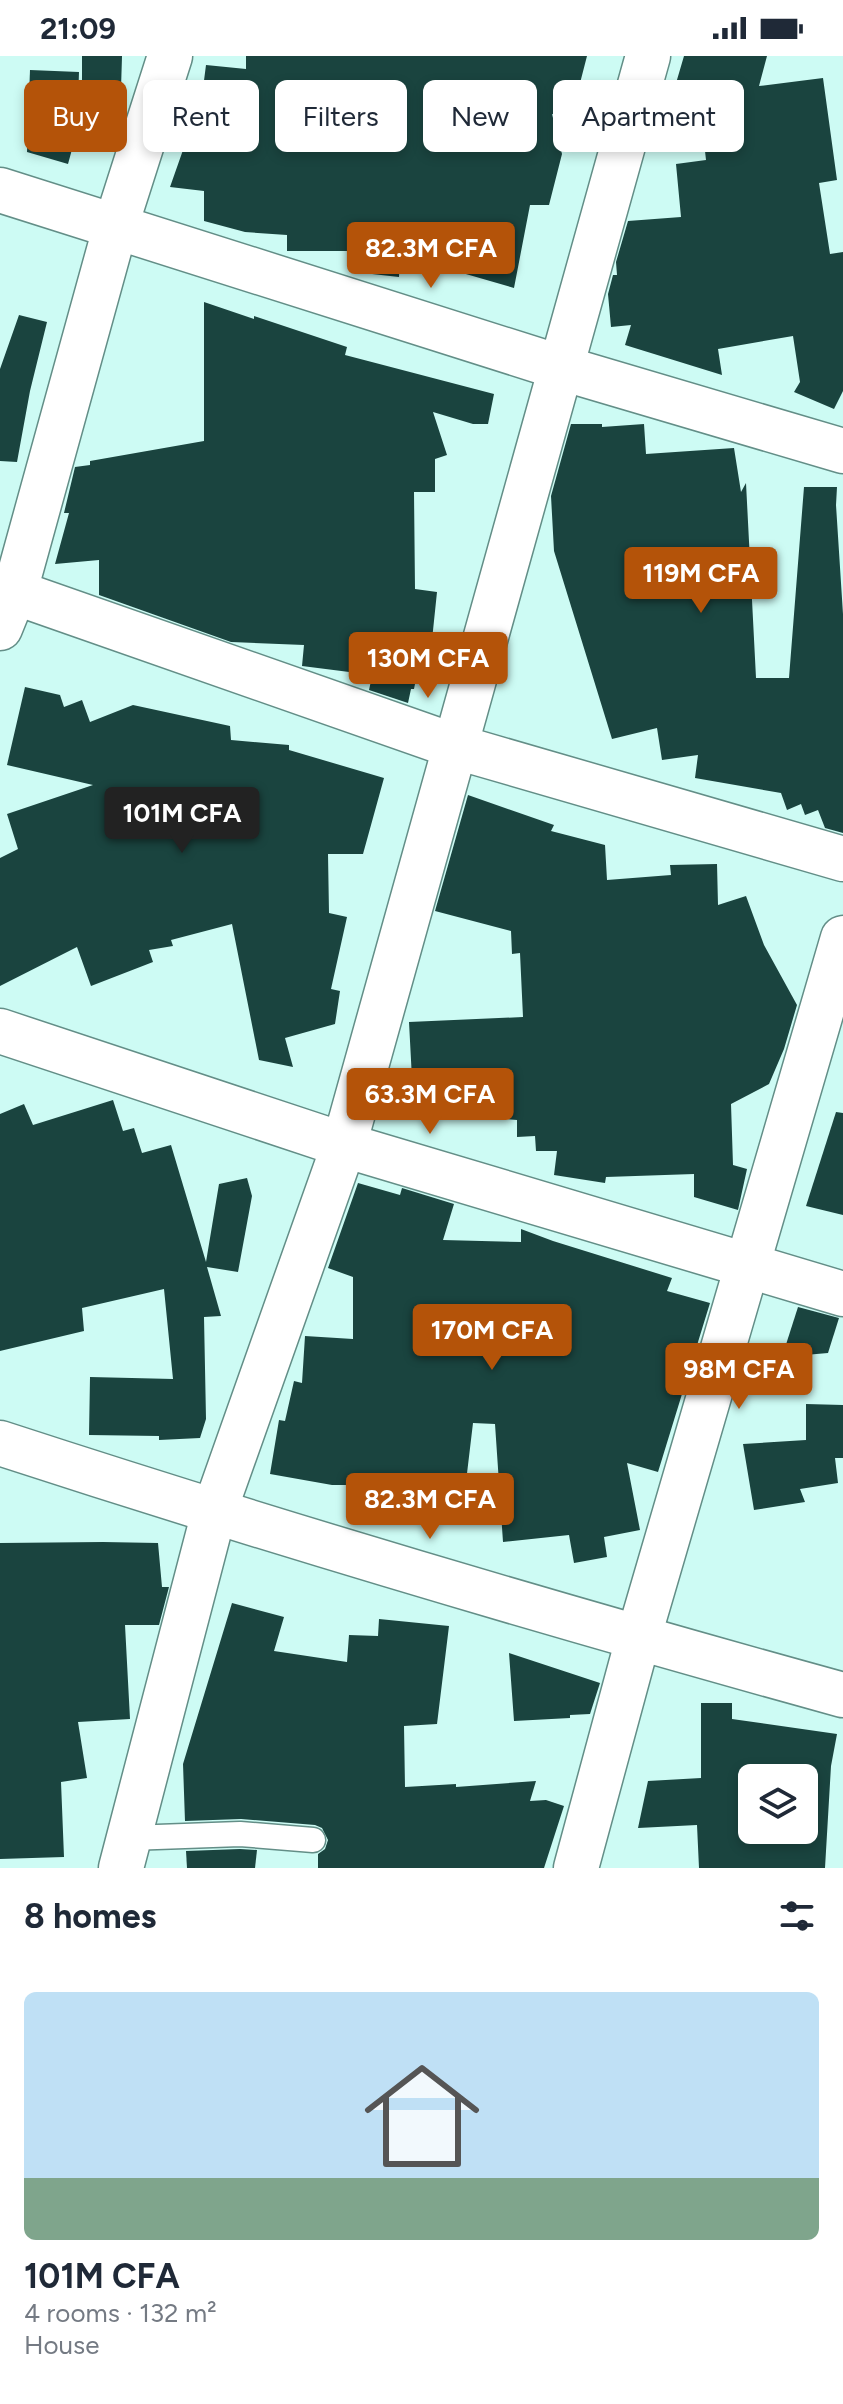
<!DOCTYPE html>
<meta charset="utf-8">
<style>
body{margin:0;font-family:Figtree,sans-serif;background:#f6f6f7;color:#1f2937;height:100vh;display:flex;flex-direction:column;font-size:30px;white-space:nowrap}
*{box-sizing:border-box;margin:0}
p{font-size:26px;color:#747a83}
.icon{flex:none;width:44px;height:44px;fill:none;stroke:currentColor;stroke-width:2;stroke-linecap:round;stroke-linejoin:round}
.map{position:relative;height:1812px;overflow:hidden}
.details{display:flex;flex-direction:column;background:#fff;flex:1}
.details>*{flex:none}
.banner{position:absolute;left:24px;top:24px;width:796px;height:72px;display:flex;gap:16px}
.fabs{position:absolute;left:738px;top:1708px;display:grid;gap:16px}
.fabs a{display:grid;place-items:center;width:80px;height:80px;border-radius:12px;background:#fff;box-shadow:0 4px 12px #0003;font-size:40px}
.price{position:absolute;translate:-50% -68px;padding:0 18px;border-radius:8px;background:#b45309;color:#fff;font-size:26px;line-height:52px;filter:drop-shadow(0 2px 4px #0008)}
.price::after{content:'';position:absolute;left:50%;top:48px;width:24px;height:18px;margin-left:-12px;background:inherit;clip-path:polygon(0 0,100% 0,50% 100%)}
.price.current{background:#222;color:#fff}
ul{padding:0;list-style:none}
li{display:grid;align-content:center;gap:16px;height:424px;padding:0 24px}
li span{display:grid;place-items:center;height:248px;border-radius:12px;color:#555}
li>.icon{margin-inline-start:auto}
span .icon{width:144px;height:144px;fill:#fffc;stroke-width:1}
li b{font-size:34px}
h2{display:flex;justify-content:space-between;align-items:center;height:96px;padding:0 24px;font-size:34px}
.chip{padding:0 28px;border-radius:12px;background:#fff;box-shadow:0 4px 12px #0003;font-size:28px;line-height:72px}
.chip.current{background:#b45309;color:#fff}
.status{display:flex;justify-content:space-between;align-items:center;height:56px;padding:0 40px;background:#fff;direction:ltr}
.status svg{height:22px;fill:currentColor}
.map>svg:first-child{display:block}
</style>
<div class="status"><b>21:09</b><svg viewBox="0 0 49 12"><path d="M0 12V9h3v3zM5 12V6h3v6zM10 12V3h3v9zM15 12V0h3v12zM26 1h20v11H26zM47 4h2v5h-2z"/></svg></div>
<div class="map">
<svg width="843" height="1812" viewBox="0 0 843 1812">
<rect width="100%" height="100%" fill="#cdfbf4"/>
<g fill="#1a443f" fill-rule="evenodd">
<polygon points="82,0 122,0 121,32 82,31"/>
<polygon points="246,0 587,0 571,62 552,58 562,98 549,149 530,149 514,232 400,199 399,221 363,217 363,195 287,195 287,179 245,176 204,165 204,135 170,131 202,40 206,9 246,13"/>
<polygon points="684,0 767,0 759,30 823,22 837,124 819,127 830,198 843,196 843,335 834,353 794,336 800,326 793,280 718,293 722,319 625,289 631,269 611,271 608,238 613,219 617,219 616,206 628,165 681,161 676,108 706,104 705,95 710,94 704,43 674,34"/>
<polygon points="30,14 79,16 77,75 68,108 27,96"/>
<polygon points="204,246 254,263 254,260 347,291 345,299 494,338 488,368 473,368 433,356 447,399 435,403 435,436 414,436 415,533 437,536 432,584 424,583 414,633 411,633 408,647 369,634 371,625 364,624 365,618 302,610 304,589 231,586 99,539 99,504 55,508 69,457 64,457 75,411 90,409 90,405 204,385"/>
<polygon points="19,259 47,266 30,335 17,406 0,405 0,313"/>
<polygon points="571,368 602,368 602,371 644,368 646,398 734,392 741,436 746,427 756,622 789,622 804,431 837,431 836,449 843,558 843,777 825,772 818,754 805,759 801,748 787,754 781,737 695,722 698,699 662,704 657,672 612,683 554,495 551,440"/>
<polygon points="25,631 60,639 64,651 82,644 90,666 133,649 230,670 231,684 289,689 289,694 384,722 363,798 328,798 329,857 347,861 331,933 340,935 335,968 285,982 293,1011 259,1004 232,868 171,884 173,890 149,894 153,906 91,930 77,891 0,930 0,802 18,793 7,758 93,729 7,709"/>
<polygon points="468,739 554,769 551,775 605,789 607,824 671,819 670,809 717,808 718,849 746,840 764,889 797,949 784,993 769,1028 731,1048 733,1109 747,1113 738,1154 694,1141 694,1118 606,1121 605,1127 554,1119 557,1095 536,1095 535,1080 517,1081 517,1064 453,1058 452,1064 416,1056 424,1022 412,1023 409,966 523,961 520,897 512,898 511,875 435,855"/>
<polygon points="113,1044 123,1075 134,1072 142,1097 171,1089 206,1206 219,1128 247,1122 252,1140 238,1216 207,1211 221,1260 204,1261 206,1363 200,1382 159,1384 159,1380 89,1379 90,1321 173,1323 164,1233 82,1252 84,1275 0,1295 0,1058 24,1048 33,1069"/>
<polygon points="836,1056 843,1057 843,1159 806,1150"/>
<polygon points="358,1127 400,1139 402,1132 454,1148 443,1184 521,1186 521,1173 553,1185 672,1222 667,1235 710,1247 658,1416 627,1407 640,1474 604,1481 607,1501 574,1507 569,1479 503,1486 495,1368 473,1367 463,1451 433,1454 432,1444 408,1446 407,1429 332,1429 270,1418 279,1364 285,1365 294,1325 302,1327 305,1280 353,1283 353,1221 328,1212"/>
<polygon points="798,1251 839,1262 828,1297 782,1301"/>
<polygon points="806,1348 843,1349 843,1402 835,1402 838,1427 800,1433 805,1446 754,1454 743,1388 806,1384"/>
<polygon points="103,1486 158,1487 162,1531 169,1531 159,1569 125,1569 130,1663 78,1666 87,1722 61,1726 64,1801 0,1803 0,1487"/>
<polygon points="232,1547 284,1561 274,1595 347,1606 349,1579 378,1580 379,1563 449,1570 437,1668 404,1670 405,1731 456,1728 456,1731 536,1725 530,1745 546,1744 564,1750 544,1812 318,1812 318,1798 325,1793 328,1784 322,1772 315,1769 241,1763 185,1765 183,1708"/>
<polygon points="509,1597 600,1627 590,1658 570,1659 570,1662 514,1665"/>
<path d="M 701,1647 L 732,1647 L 732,1663 L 837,1678 L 831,1710 L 825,1812 L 699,1812 L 697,1769 L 638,1772 L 648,1725 L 701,1722 ZM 752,1722 L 804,1722 L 804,1774 L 752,1774 Z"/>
<polygon points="240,1793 257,1794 255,1812 187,1812 186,1795"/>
</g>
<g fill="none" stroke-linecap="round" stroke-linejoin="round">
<defs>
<polyline id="service" points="129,1782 240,1778 313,1784"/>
<g id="minor">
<polyline points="0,134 562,312 843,395"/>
<polyline points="0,531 457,691 843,803"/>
<polyline points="0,572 15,535 116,169 170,0"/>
<polyline points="0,975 344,1089 843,1238"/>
<path d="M 0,1387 C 279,1478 560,1561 843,1639"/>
<polyline points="121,1812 214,1456 344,1089 648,0"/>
<polyline points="576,1812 638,1583 843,882"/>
</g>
</defs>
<use href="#service" stroke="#638e87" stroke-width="27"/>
<use href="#minor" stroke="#638e87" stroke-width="47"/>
<use href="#service" stroke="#fff" stroke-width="24"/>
<use href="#minor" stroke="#fff" stroke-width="44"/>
</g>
</svg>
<div class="fabs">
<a><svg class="icon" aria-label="layers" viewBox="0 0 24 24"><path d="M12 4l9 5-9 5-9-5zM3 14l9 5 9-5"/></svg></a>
</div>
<b class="price" style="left:431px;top:234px">82.3M CFA</b>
<b class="price" style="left:701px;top:559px">119M CFA</b>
<b class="price" style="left:428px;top:644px">130M CFA</b>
<b class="price current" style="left:182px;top:799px">101M CFA</b>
<b class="price" style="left:430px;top:1080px">63.3M CFA</b>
<b class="price" style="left:492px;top:1316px">170M CFA</b>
<b class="price" style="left:739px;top:1355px">98M CFA</b>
<b class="price" style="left:430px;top:1485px">82.3M CFA</b>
<div class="banner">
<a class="chip current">Buy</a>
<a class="chip">Rent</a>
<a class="chip">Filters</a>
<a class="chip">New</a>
<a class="chip">Apartment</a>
</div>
</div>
<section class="details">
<h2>8 homes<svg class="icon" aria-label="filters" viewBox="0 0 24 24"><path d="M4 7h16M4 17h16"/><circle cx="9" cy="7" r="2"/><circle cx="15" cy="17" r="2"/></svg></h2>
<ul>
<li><span style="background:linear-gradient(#bfe0f5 75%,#7fa58c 0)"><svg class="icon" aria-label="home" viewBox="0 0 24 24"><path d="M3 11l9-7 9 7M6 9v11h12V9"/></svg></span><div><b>101M CFA</b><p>4 rooms · 132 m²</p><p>House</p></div></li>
</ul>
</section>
